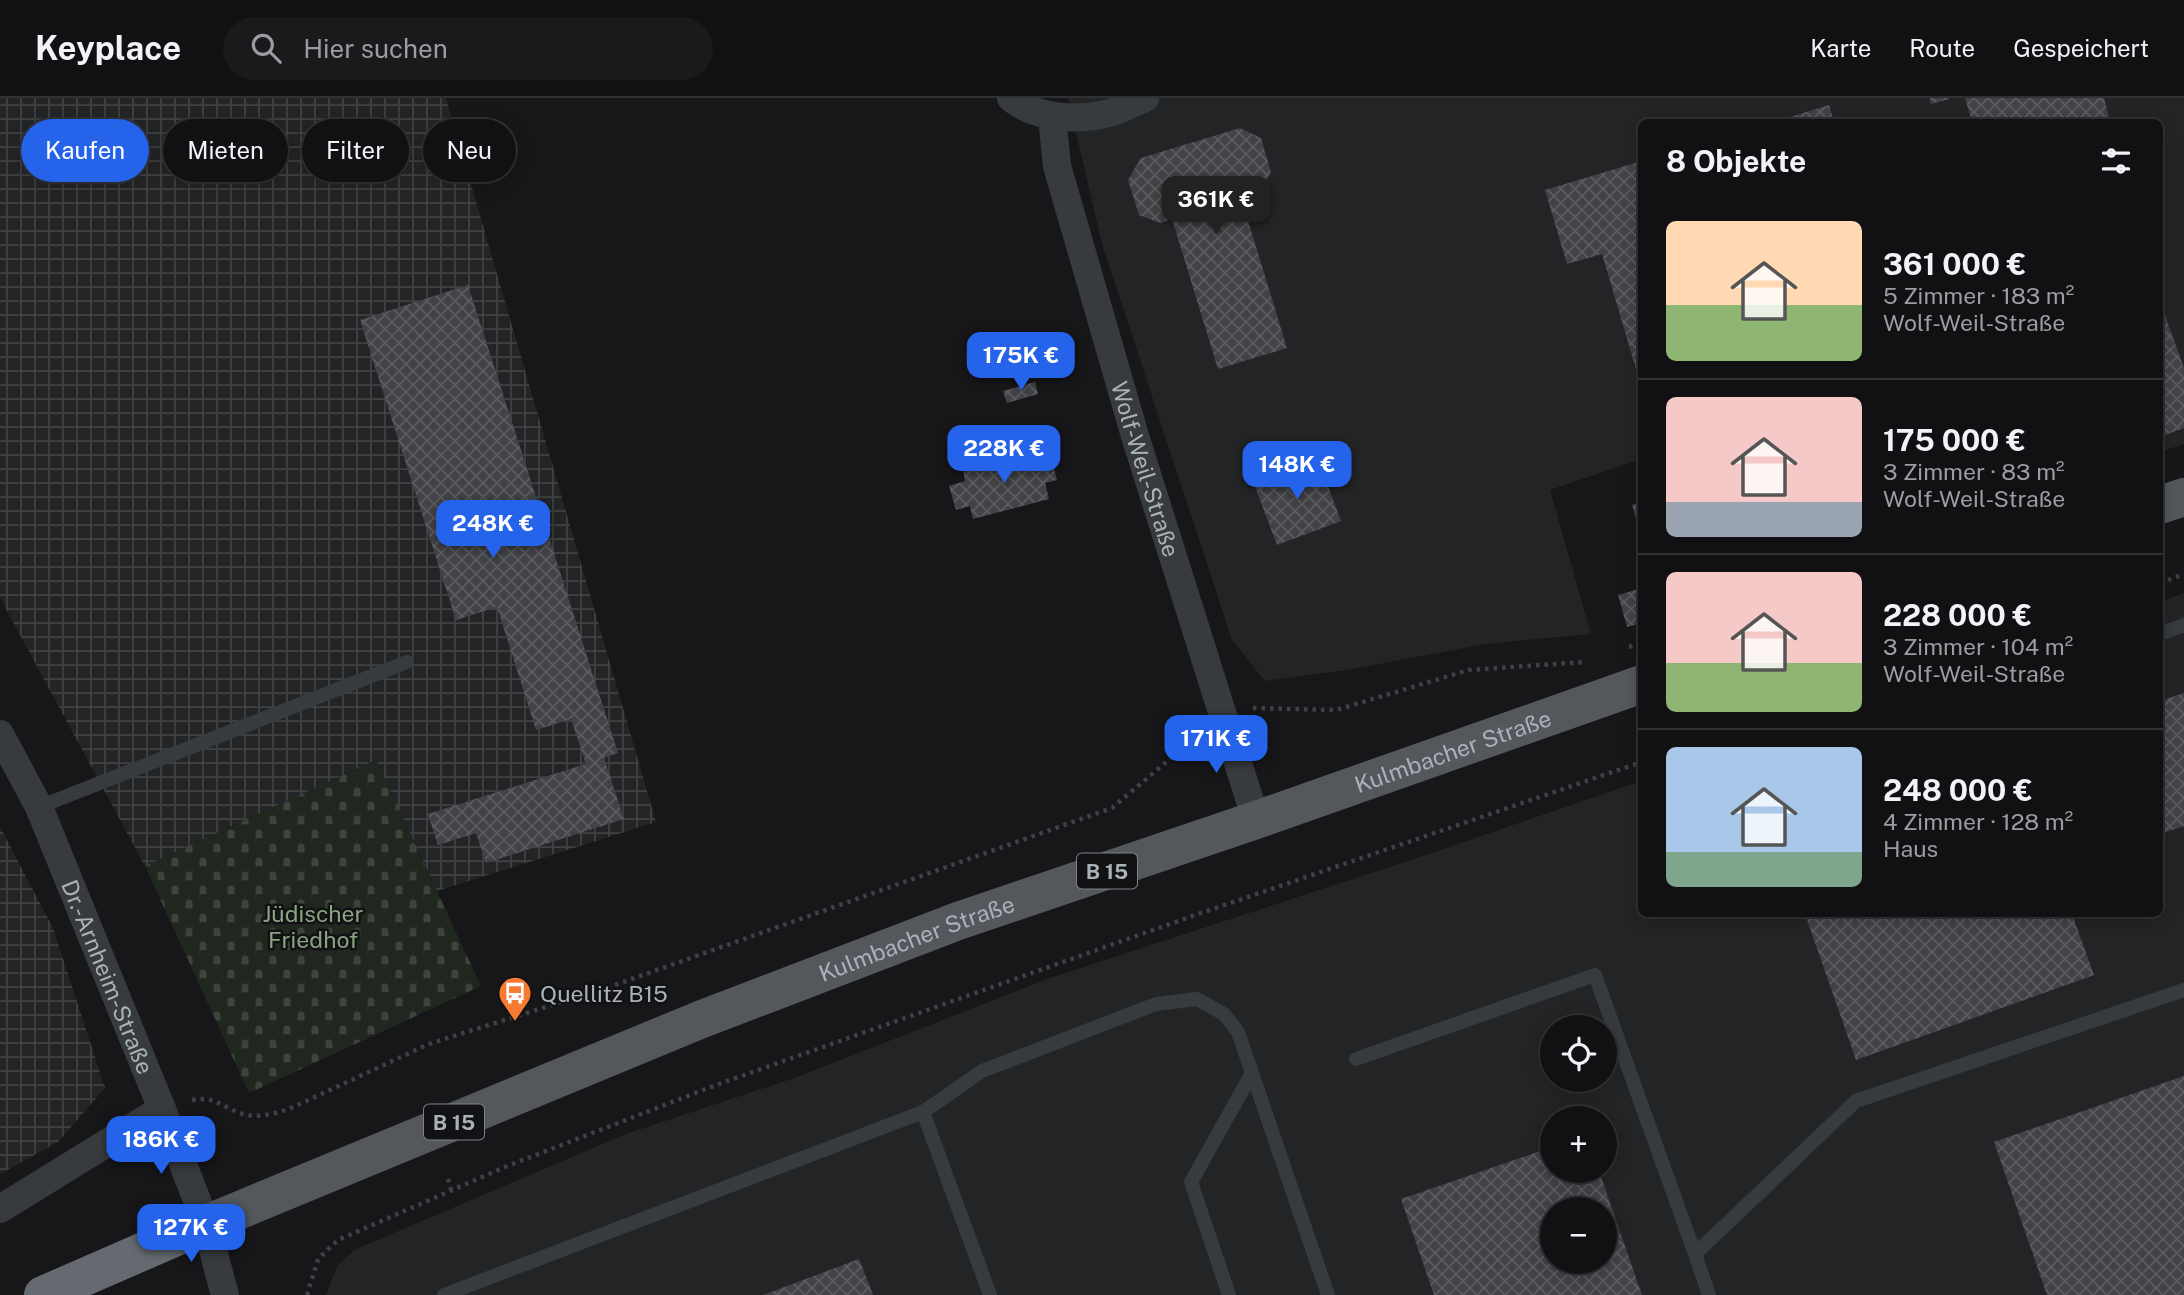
<!DOCTYPE html>
<html lang="de">
<meta charset="utf-8">
<style>
body{margin:0;font-family:"Public Sans",sans-serif;background:#1a1a1c;color:#f1f3f6;height:100vh;display:flex;flex-direction:column;font-size:26px;white-space:nowrap}
*{box-sizing:border-box;margin:0}
p{font-size:23px;color:#9c9da0}
.icon{flex:none;width:38px;height:38px;fill:none;stroke:currentColor;stroke-width:2;stroke-linecap:round;stroke-linejoin:round}
.map{position:relative;flex:1;overflow:hidden}
.details{position:absolute;left:1638px;top:21px;width:525px;height:798px;display:flex;flex-direction:column;background:#111113;border-radius:10px;box-shadow:0 4px 18px #0003,0 0 0 2px #303133}
.details>*{flex:none}
.banner{position:absolute;left:21px;top:21px;width:665px;height:63px;display:flex;gap:14px}
.controls{position:absolute;left:1540px;top:917px;display:grid;gap:14px}
.controls a{display:grid;place-items:center;width:77px;height:77px;border-radius:50%;background:#111113;box-shadow:0 4px 18px #0003,0 0 0 2px #303133;font-size:35px}
.price{position:absolute;translate:-50% -60px;padding:0 16px;border-radius:14px;background:#2563eb;color:#fff;font-size:23px;line-height:46px;filter:drop-shadow(0 2px 4px #0008)}
.price::after{content:'';position:absolute;left:50%;top:42px;width:21px;height:16px;margin-left:-10px;background:inherit;clip-path:polygon(0 0,100% 0,50% 100%)}
.price.on{background:#222;color:#fff}
ul{padding:0;list-style:none}
li{display:flex;align-items:center;gap:21px;height:175px;padding:0 28px}
li+li{border-top:2px solid #303133}
li span{display:grid;place-items:center;flex:none;width:196px;height:140px;border-radius:10px;color:#555}
li>.icon{margin-inline-start:auto}
span .icon{width:84px;height:84px;fill:#fffc;stroke-width:1}
li b{font-size:30px}
h2{display:flex;justify-content:space-between;align-items:center;height:84px;padding:0 28px;font-size:30px}
.pill{padding:0 24px;border-radius:32px;background:#111113;box-shadow:0 4px 18px #0003,0 0 0 2px #303133;font-size:24px;line-height:63px}
.pill.on{background:#2563eb;color:#fff}
header{display:flex;align-items:center;gap:42px;box-sizing:border-box;height:98px;padding:0 35px;background:#111113;border-bottom:2px solid #303133}
header strong{font-size:33px}
nav{display:flex;gap:38px;margin-inline-start:auto;font-size:24px}
.search{width:490px;height:63px;background:#1a1a1c;display:flex;align-items:center;gap:18px;box-sizing:border-box;padding:0 24px;border-radius:38px;color:#9c9da0;font-size:26px}
.map>svg:first-child{display:block}
</style>
<header>
<strong>Keyplace</strong>
<div class="search"><svg class="icon" aria-label="search" viewBox="0 0 24 24"><circle cx="10" cy="10" r="6"/><path d="M15 15l6 6"/></svg>Hier suchen</div>
<nav><a>Karte</a><a>Route</a><a>Gespeichert</a></nav>
</header>
<div class="map">
<svg width="2184" height="1197" viewBox="0 0 2184 1197">
<defs>
<pattern id="industrial-grid" width="8" height="8" patternUnits="userSpaceOnUse" patternTransform="scale(1.75)"><rect width="8" height="8" fill="#232426"/><path d="M0 4h8M4 0v8" fill="none" stroke="#404143"/></pattern>
<pattern id="cemetery-stones" width="16" height="16" patternUnits="userSpaceOnUse" patternTransform="scale(1.75)"><rect width="16" height="16" fill="#20271f"/><path d="M2 7V4a2 2 0 0 1 4 0v3zM10 15v-3a2 2 0 0 1 4 0v3z" fill="#3e443d"/></pattern>
<pattern id="building-cross-hatch" width="8" height="8" patternUnits="userSpaceOnUse" patternTransform="scale(1.75)"><rect width="8" height="8" fill="#414346"/><path d="M0 0l8 8M0 8l8-8" fill="none" stroke="#5a5c5f"/></pattern>
</defs>
<rect width="100%" height="100%" fill="#171719"/>
<g fill="#232426" fill-rule="evenodd">
<polygon points="1068,0 2184,0 2184,346 2160,354 2160,24 1642,24 1641,361 1550,392 1591,536 1485,546 1347,572 1265,583 1232,542 1102,146"/>
<path d="M 2184,495 L 2184,1197 L 326,1197 L 337,1168 L 354,1152 L 623,1037 L 797,979 L 1050,880 L 1426,757 L 1641,683 L 1642,816 L 2160,816 L 2160,504 ZM 1552,929 L 1605,929 L 1605,982 L 1552,982 ZM 1552,1020 L 1605,1020 L 1605,1073 L 1552,1073 ZM 1552,1111 L 1605,1111 L 1605,1164 L 1552,1164 Z"/>
</g>
<g fill="url(#industrial-grid)">
<polygon points="0,0 446,0 656,724 437,793 376,662 145,768 0,500"/>
<polygon points="0,729 53,830 105,990 58,1044 0,1076"/>
</g>
<polygon fill="url(#cemetery-stones)" points="376,662 481,888 249,995 145,768"/>
<g fill="url(#building-cross-hatch)" fill-rule="evenodd">
<polygon points="1930,0 1949,0 1949,1 1931,6"/>
<polygon points="1965,0 2104,0 2110,24 1972,24"/>
<polygon points="1829,7 1834,24 1774,24"/>
<polygon points="1240,30 1261,40 1271,74 1259,95 1241,100 1287,250 1218,271 1172,121 1160,125 1139,117 1128,82 1141,60"/>
<polygon points="1642,63 1642,269 1636,271 1602,156 1567,166 1545,92"/>
<polygon points="468,187 618,655 604,660 624,721 486,765 476,735 438,747 428,716 586,666 571,621 536,632 497,509 456,522 360,222"/>
<polygon points="2163,212 2184,270 2184,330 2160,339 2160,214"/>
<polygon points="1035,284 1038,296 1007,305 1003,293"/>
<polygon points="1033,353 1035,363 1051,359 1057,382 1045,385 1049,401 973,421 970,408 956,412 949,388 965,383 963,372"/>
<polygon points="1317,359 1341,423 1277,447 1253,383"/>
<polygon points="1642,404 1642,426 1638,427 1632,407"/>
<polygon points="1642,490 1642,525 1627,529 1618,497"/>
<polygon points="2184,595 2184,728 2160,736 2160,603"/>
<polygon points="1805,816 2072,816 2094,877 1856,962"/>
<polygon points="2184,978 2184,1197 2047,1197 1994,1044"/>
<path d="M 1552,1049 L 1552,1073 L 1599,1073 L 1642,1197 L 1434,1197 L 1401,1101 ZM 1552,1111 L 1605,1111 L 1605,1164 L 1552,1164 Z"/>
<polygon points="859,1161 873,1197 763,1197"/>
</g>
<g fill="none" stroke-linecap="round" stroke-linejoin="round">
<g stroke="#3e4245" stroke-width="4.5" stroke-dasharray="3.5 5" stroke-linecap="butt">
<polyline points="2160,485 2184,476"/>
<polyline points="1629,549 1642,545"/>
<polyline points="1253,610 1336,612 1469,572 1584,564"/>
<path d="M 192,1002 C 214,998 221,1008 240,1015 C 256,1021 273,1016 289,1011 L 429,946 L 612,888 L 1112,710 L 1197,638"/>
<polyline points="448,1081 451,1092"/>
<polyline points="307,1197 318,1161 338,1142 505,1069 716,987 1201,815 1642,664"/>
</g>
<g stroke="#383b3e" stroke-width="14">
<polyline points="2160,536 2184,527"/>
<polyline points="39,709 407,564"/>
<polyline points="1356,961 1595,877 1695,1156"/>
<polyline points="923,1014 982,973 1156,906 1197,901 1224,916 1238,934 1328,1197"/>
<polyline points="444,1197 923,1014 990,1197"/>
<polyline points="1229,1197 1191,1084 1252,975"/>
<polyline points="1709,1197 1695,1156 1856,1003 2184,892"/>
</g>
<g stroke="#383b3e" stroke-width="28">
<path d="M 1011,0 C 1036,21 1079,23 1109,15 C 1121,12 1133,5 1145,0"/>
<path id="s1" d="M 1052,18 L 1057,68 L 1135,338 L 1256,722"/>
<path id="s2" d="M 0,636 L 39,709 L 162,1011 L 206,1126 L 225,1197"/>
<polyline points="0,1111 162,1011"/>
</g>
<g stroke="#54585d" stroke-width="38">
<polyline points="2160,407 2184,399"/>
<path id="s3" d="M 206,1126 L 702,921 L 958,823 L 1256,722 L 1642,586"/>
</g>
<polyline stroke="#646a6f" stroke-width="38" points="43,1197 206,1126"/>
</g>
<defs>
<symbol id="bus-pin" viewBox="-11 -11 22 30"><path d="M0 17L-7.5 6A9.5 9.5 0 1 1 7.5 6Z" fill="#f77b31" stroke="#121214"/><path d="M-5-6H5V4H4V6H2V4H-2V6H-4V4H-5ZM-3.5-4V0h7V-4ZM-3.5 1.2v1.5H-2V1.2ZM2 1.2v1.5H3.5V1.2Z" fill="#fff"/></symbol>
</defs>
<g fill-rule="evenodd">
<use href="#bus-pin" x="496" y="876" width="38" height="52"/>
</g>
<g text-anchor="middle" dominant-baseline="central" stroke-width="5" stroke-linejoin="round" paint-order="stroke">
<g fill="#121214" stroke="#7c8288" stroke-width="2">
<rect x="1077" y="755.5" width="60" height="35" rx="5"/>
<rect x="424" y="1006.5" width="60" height="35" rx="5"/>
</g>
<g font-size="21" font-weight="bold" fill="#a9b2b9">
<text x="1107" y="773">B 15</text>
<text x="454" y="1024">B 15</text>
</g>
<g font-size="23" fill="#a9b2b9" stroke="#121214">
<text stroke="none"><textPath href="#s1" startOffset="366">Wolf-Weil-Straße</textPath></text>
<text stroke="none"><textPath href="#s3" startOffset="1334">Kulmbacher Straße</textPath></text>
<text stroke="none"><textPath href="#s3" startOffset="766">Kulmbacher Straße</textPath></text>
<text stroke="none"><textPath href="#s2" startOffset="266">Dr.-Arnheim-Straße</textPath></text>
</g>
<g font-size="23" fill="#88a57f" stroke="#121214">
<text x="313" y="815">Jüdischer<tspan x="313" dy="26">Friedhof</tspan></text>
</g>
<g font-size="23" fill="#a9b2b9" stroke="#121214" text-anchor="start">
<text x="540" y="895">Quellitz B15</text>
</g>
</g>
</svg>
<div class="controls">
<a><svg class="icon" aria-label="locate" viewBox="0 0 24 24"><circle cx="12" cy="12" r="6"/><path d="M12 2v4M12 18v4M2 12h4M18 12h4"/></svg></a>
<a>+</a>
<a>−</a>
</div>
<b class="price on" style="left:1216px;top:138px">361K €</b>
<b class="price" style="left:1021px;top:294px">175K €</b>
<b class="price" style="left:1004px;top:387px">228K €</b>
<b class="price" style="left:1297px;top:403px">148K €</b>
<b class="price" style="left:493px;top:462px">248K €</b>
<b class="price" style="left:1216px;top:677px">171K €</b>
<b class="price" style="left:161px;top:1078px">186K €</b>
<b class="price" style="left:191px;top:1166px">127K €</b>
<div class="banner">
<a class="pill on">Kaufen</a>
<a class="pill">Mieten</a>
<a class="pill">Filter</a>
<a class="pill">Neu</a>
</div>
<section class="details">
<h2>8 Objekte<svg class="icon" aria-label="filters" viewBox="0 0 24 24"><path d="M4 7h16M4 17h16"/><circle cx="9" cy="7" r="2"/><circle cx="15" cy="17" r="2"/></svg></h2>
<ul>
<li><span style="background:linear-gradient(#ffd9b3 60%,#8fb573 0)"><svg class="icon" aria-label="home" viewBox="0 0 24 24"><path d="M3 11l9-7 9 7M6 9v11h12V9"/></svg></span><div><b>361 000 €</b><p>5 Zimmer · 183 m²</p><p>Wolf-Weil-Straße</p></div></li>
<li><span style="background:linear-gradient(#f6c9c9 75%,#9aa5b1 0)"><svg class="icon" aria-label="home" viewBox="0 0 24 24"><path d="M3 11l9-7 9 7M6 9v11h12V9"/></svg></span><div><b>175 000 €</b><p>3 Zimmer · 83 m²</p><p>Wolf-Weil-Straße</p></div></li>
<li><span style="background:linear-gradient(#f6c9c9 65%,#8fb573 0)"><svg class="icon" aria-label="home" viewBox="0 0 24 24"><path d="M3 11l9-7 9 7M6 9v11h12V9"/></svg></span><div><b>228 000 €</b><p>3 Zimmer · 104 m²</p><p>Wolf-Weil-Straße</p></div></li>
<li><span style="background:linear-gradient(#a9c7e8 75%,#7fa58c 0)"><svg class="icon" aria-label="home" viewBox="0 0 24 24"><path d="M3 11l9-7 9 7M6 9v11h12V9"/></svg></span><div><b>248 000 €</b><p>4 Zimmer · 128 m²</p><p>Haus</p></div></li>
</ul>
</section>
</div>
